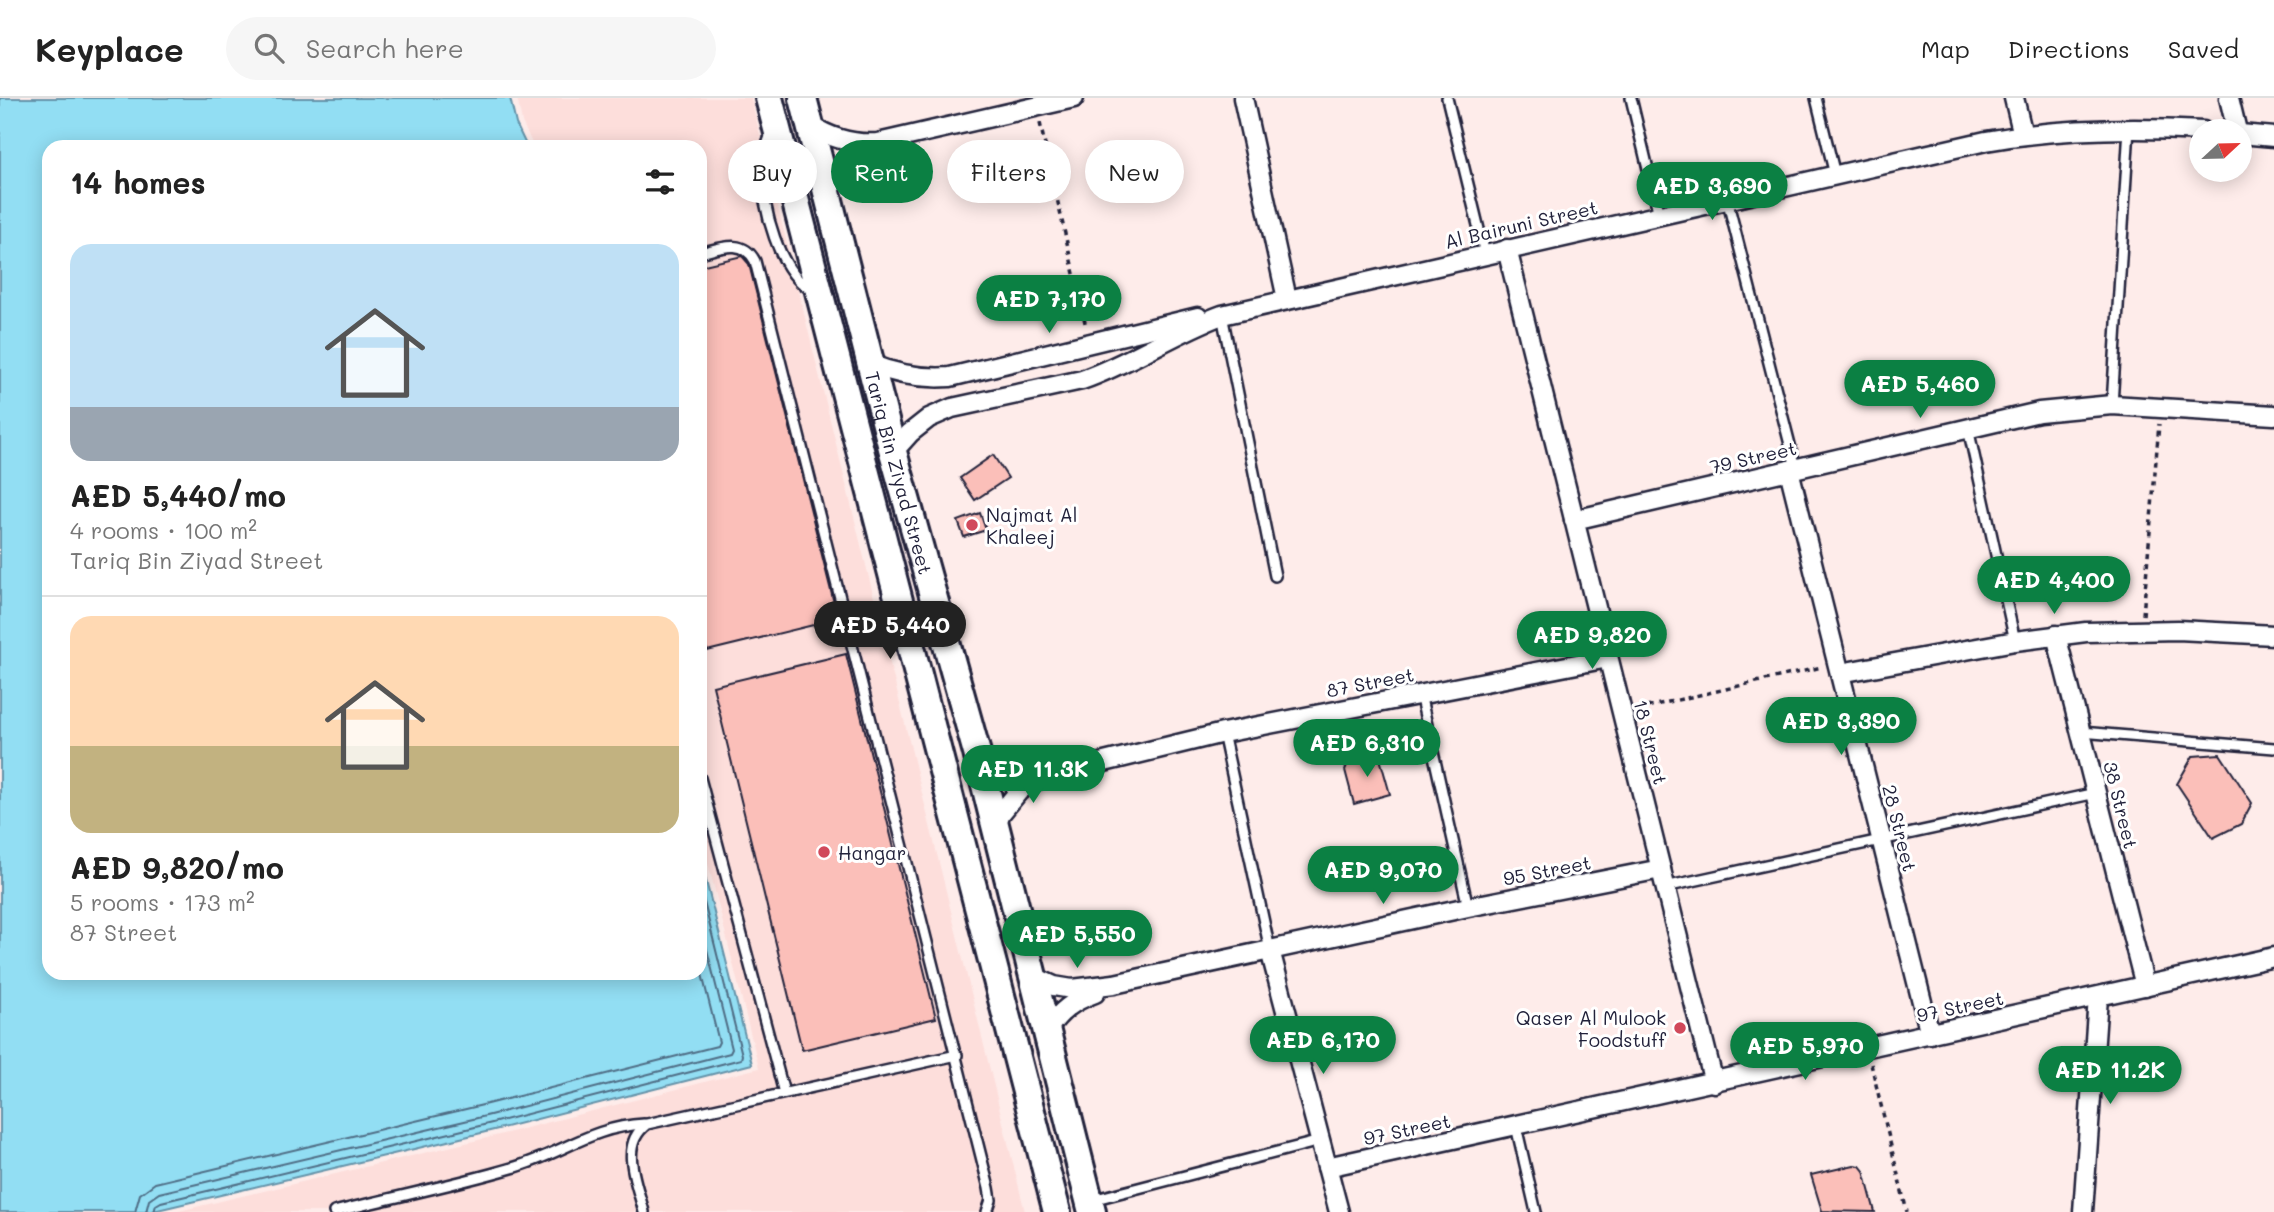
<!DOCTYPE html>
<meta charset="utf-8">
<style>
body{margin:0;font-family:Mali,sans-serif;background:#f6f6f6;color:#222;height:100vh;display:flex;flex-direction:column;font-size:26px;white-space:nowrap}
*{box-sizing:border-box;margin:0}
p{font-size:23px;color:#767676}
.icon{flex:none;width:38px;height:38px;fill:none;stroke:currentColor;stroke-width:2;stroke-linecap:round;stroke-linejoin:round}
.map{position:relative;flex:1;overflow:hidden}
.details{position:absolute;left:42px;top:42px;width:665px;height:840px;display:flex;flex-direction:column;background:#fff;border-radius:21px;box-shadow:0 4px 18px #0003}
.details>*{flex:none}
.guide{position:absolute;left:728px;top:42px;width:665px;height:63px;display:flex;gap:14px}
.needle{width:46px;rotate:68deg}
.fabs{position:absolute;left:2189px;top:21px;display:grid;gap:14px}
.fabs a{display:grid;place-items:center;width:63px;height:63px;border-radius:50%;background:#fff;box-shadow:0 4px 18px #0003;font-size:35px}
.price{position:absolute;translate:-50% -60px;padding:0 16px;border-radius:24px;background:#0b8043;color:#fff;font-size:23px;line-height:46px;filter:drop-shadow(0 2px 4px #0008)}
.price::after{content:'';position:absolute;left:50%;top:42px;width:21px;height:16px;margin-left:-10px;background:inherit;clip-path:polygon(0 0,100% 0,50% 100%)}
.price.on{background:#222;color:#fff}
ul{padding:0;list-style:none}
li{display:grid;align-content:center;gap:14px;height:371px;padding:0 28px}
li+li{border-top:2px solid #e0e0e0}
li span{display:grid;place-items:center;height:217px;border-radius:21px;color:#555}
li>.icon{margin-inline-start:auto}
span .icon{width:126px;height:126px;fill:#fffc;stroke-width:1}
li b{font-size:30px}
h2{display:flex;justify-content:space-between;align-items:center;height:84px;padding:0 28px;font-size:30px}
.tag{padding:0 24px;border-radius:32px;background:#fff;box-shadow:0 4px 18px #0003;font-size:24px;line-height:63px}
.tag.on{background:#0b8043;color:#fff}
header{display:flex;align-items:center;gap:42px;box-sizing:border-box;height:98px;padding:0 35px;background:#fff;border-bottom:2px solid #e0e0e0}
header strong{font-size:33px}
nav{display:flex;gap:38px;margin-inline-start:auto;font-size:24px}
.search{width:490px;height:63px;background:#f6f6f6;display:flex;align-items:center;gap:18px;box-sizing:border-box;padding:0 24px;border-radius:38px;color:#767676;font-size:26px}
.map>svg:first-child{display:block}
</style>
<header>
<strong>Keyplace</strong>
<div class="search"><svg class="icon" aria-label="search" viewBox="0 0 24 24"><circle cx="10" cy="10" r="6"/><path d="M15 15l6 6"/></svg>Search here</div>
<nav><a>Map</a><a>Directions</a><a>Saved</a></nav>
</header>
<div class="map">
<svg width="2274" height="1114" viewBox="0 0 2274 1114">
<rect width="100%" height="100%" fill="#feecea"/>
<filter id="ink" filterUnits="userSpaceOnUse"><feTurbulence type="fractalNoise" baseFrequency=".0143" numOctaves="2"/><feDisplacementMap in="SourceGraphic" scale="14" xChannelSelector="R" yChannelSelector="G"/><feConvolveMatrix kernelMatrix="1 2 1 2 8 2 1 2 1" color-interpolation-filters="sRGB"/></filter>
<g filter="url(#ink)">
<polygon fill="#fddedb" points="517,0 751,0 1025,1114 175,1114 495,1038 759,970 700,733 700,49 537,49 532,45 522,24"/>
<polygon fill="#92def3" stroke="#6593a9" stroke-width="2" points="0,0 510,0 516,26 527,49 49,49 49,875 700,875 700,759 752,966 494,1032 149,1114 0,1114"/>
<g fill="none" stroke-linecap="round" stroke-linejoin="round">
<g stroke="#4f6d85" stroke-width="2">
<polyline points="135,1114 140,1096 155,1085 487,1006 717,948 719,944 700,868"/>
<polyline points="146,1114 149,1102 159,1095 490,1017 730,955 732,951 700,824"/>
<polyline points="154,1114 156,1107 161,1104 492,1025 741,961 742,957 700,788"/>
</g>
</g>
<g fill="#fbbfb9" stroke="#22223b" stroke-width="2">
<polygon points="742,158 749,166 838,521 707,553 700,525 700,168"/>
<polygon points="993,357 1008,380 975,402 960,380"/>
<polygon points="980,415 986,432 964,439 958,423"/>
<polygon points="846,556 936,920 802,952 713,588"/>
<polygon points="2220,656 2252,705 2241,726 2213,740 2177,686 2193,658"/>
<polygon points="1379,657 1390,696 1354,706 1345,672 1348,665"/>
<polygon points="1854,1067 1860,1068 1864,1073 1875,1114 1822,1113 1811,1077"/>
</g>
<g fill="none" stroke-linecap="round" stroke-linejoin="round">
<defs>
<g id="service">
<polyline points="1447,0 1485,156"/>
<polyline points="1631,0 1659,117"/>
<polyline points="1816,0 1835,77"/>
<path d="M 771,36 C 766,48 763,61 762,74 C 762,108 779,176 812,192"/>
<polyline points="1727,101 1796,370"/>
<path d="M 700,155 C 721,150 743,140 755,163 L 989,1090 L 991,1102 L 987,1114"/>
<polyline points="1222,217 1275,478"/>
<polyline points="2112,307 2129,30"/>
<polyline points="1968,330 2015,543"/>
<polyline points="1420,596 1468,809"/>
<polyline points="2081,634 2274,650"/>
<polyline points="1223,635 1270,852"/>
<polyline points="700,680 784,995"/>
<polyline points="1665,789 2096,695"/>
<polyline points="1516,1028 1536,1114"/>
<polyline points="1092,1102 1320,1043"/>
<path d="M 334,1114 C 394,1099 454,1087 512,1070 C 562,1056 590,1029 644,1026"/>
<path d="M 644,1114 C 637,1085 618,1047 647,1026 L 957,957"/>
</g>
<g id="minor">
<polyline points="1243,0 1287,201"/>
<polyline points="2014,0 2023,37"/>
<polyline points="2229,0 2237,33"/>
<path d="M 810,27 C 832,41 853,47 878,45 L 1074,0"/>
<polyline points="2240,36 2274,39"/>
<path d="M 827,96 C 837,72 851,56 875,46"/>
<polyline points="1507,151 1714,985"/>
<path d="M 870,266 C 897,277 921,281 950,279 L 1198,219"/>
<path d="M 893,354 L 910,335 L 929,320 L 952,310 L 1082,282 C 1131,265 1173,235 1222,217 L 1986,43 C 2058,30 2131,29 2203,33"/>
<polyline points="1789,372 1930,936"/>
<polyline points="1574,422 2039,314 2112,307 2274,317"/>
<polyline points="2056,537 2145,888"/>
<polyline points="1840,575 2015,543 2086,534 2178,532 2274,537"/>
<path d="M 977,655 C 998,672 1018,678 1045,676"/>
<polyline points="995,728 1001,715 1019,693 1031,684 1059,675 1223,635 1608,560"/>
<polyline points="1270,852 1339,1114"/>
<polyline points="1032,878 1054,888 1072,891 1114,886 1468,809 1661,771"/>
<path d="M 1047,932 C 1060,913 1073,903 1095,895"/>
<polyline points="1327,1069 2274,859"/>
<polyline points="2083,1114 2098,899"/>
</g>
<g id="secondary">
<path d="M 769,0 C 862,372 963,742 1057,1114"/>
<path id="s1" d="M 803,0 L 893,354 L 977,655 L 1092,1114"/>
</g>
</defs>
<use href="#service" stroke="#22223b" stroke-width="14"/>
<use href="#minor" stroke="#22223b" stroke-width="23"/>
<use href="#secondary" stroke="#22223b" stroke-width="32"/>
<g stroke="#22223b" stroke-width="3.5" stroke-dasharray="5 5" stroke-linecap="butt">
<polyline points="1040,25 1086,229"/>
<polyline points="2143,517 2159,326"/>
<polyline points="1638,611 1822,569"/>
<polyline points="1871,966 1907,1114"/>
</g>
<use href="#service" stroke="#fff" stroke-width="9"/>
<use href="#minor" stroke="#fff" stroke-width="18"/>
<use href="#secondary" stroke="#fff" stroke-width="26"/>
</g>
</g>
<g fill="#d1495b" stroke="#fff" stroke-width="2.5">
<circle cx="972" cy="427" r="7"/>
<circle cx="824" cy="754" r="7"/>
<circle cx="1680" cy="930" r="7"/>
</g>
<g text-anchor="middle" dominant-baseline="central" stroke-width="6" stroke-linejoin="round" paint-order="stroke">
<g font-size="19" fill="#22223b" stroke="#fff">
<text transform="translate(1521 126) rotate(-13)">Al Bairuni Street</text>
<text transform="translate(1753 359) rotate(-13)">79 Street</text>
<text stroke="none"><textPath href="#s1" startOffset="387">Tariq Bin Ziyad Street</textPath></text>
<text transform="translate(1370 584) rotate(-11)">87 Street</text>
<text transform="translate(1651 644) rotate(76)">18 Street</text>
<text transform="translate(2121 707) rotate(76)">38 Street</text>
<text transform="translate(1900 730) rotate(76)">28 Street</text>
<text transform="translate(1547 772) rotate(-11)">95 Street</text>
<text transform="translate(1960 908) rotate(-12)">97 Street</text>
<text transform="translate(1407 1031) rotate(-12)">97 Street</text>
</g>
<g font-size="19" fill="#22223b" stroke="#fff" text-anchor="start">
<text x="986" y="416">Najmat Al<tspan x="986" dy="22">Khaleej</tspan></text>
<text x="838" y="754">Hangar</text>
<text x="1666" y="919" text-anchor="end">Qaser Al Mulook<tspan x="1666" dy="22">Foodstuff</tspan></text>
</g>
</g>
</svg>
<div class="fabs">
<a><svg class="needle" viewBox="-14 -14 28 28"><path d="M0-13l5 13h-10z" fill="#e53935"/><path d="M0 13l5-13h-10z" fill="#767676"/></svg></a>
</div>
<b class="price" style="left:1712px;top:124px">AED 3,690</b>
<b class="price" style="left:1049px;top:237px">AED 7,170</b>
<b class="price" style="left:1920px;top:322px">AED 5,460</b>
<b class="price" style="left:2054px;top:518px">AED 4,400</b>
<b class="price on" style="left:890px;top:563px">AED 5,440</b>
<b class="price" style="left:1592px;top:573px">AED 9,820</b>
<b class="price" style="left:1841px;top:659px">AED 3,390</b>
<b class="price" style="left:1367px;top:681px">AED 6,310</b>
<b class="price" style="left:1033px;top:707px">AED 11.3K</b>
<b class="price" style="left:1383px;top:808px">AED 9,070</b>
<b class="price" style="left:1077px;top:872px">AED 5,550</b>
<b class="price" style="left:1323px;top:978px">AED 6,170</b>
<b class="price" style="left:1805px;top:984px">AED 5,970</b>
<b class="price" style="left:2110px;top:1008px">AED 11.2K</b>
<div class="guide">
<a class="tag">Buy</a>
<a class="tag on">Rent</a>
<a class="tag">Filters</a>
<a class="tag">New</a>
</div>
<section class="details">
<h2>14 homes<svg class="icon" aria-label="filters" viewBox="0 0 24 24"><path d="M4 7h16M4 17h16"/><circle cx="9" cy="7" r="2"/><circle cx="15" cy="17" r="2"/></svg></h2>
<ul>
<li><span style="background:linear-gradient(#bfe0f5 75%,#9aa5b1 0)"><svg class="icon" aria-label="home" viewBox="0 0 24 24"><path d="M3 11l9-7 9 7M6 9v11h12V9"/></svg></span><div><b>AED 5,440/mo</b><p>4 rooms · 100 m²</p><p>Tariq Bin Ziyad Street</p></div></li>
<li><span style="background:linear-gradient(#ffd9b3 60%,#c2b280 0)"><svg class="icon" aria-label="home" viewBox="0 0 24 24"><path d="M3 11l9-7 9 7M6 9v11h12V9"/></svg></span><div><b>AED 9,820/mo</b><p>5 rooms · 173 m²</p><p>87 Street</p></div></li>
</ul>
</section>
</div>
